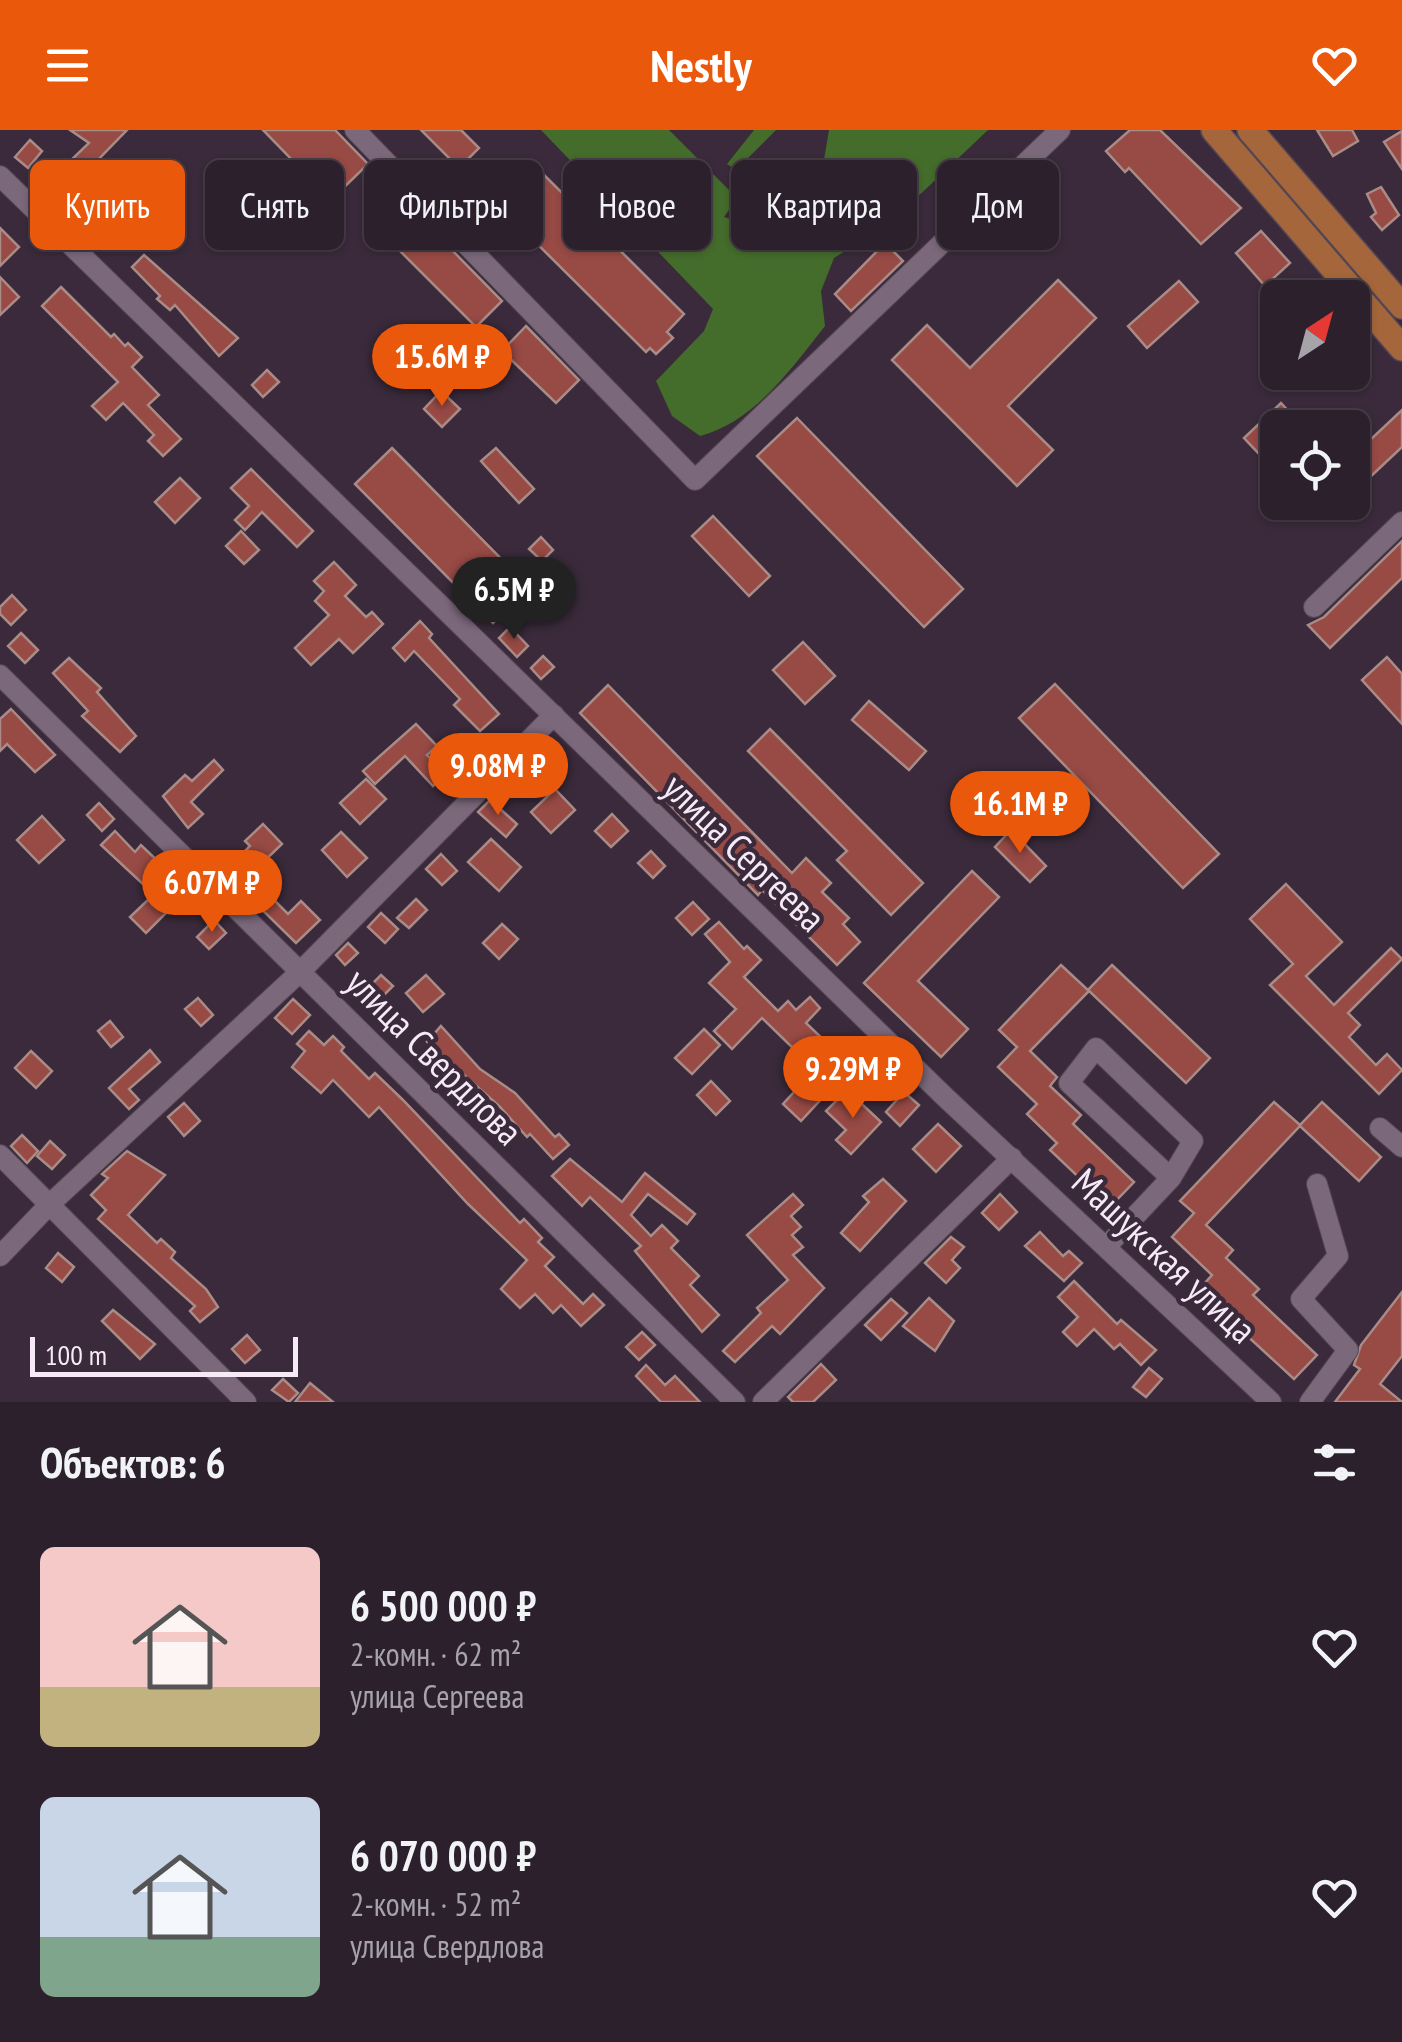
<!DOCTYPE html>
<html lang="ru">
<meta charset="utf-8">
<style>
body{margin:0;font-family:"PT Sans Narrow",sans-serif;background:#382d38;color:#f1f3f6;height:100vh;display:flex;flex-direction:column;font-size:38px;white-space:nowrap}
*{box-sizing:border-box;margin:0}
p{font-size:32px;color:#a6a3a9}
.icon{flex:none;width:55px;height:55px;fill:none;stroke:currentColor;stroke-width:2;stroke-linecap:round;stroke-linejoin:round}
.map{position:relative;height:1272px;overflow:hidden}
.sheet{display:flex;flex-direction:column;background:#2c202c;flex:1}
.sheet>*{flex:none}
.hud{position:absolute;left:30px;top:30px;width:1342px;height:90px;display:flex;gap:20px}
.needle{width:65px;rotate:36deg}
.buttons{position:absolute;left:1260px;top:150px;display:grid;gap:20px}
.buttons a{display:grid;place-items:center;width:110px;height:110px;border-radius:15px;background:#2c202c;box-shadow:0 2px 8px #0004,0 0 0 2px #483e48;font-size:50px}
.scale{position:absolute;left:30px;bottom:25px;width:268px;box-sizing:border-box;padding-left:10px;border:5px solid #f5eaf5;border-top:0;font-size:28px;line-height:35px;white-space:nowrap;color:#f5eaf5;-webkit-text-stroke:8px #3a2a3b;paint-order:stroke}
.price{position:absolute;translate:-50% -85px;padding:0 22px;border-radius:35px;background:#ea580c;color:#fff;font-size:32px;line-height:65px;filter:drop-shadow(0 2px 5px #0008)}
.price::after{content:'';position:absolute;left:50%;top:60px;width:30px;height:22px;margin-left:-15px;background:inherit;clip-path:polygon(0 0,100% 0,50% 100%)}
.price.selected{background:#222;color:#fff}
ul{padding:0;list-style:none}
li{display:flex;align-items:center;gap:30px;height:250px;padding:0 40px}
li span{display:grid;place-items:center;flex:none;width:280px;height:200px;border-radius:15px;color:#555}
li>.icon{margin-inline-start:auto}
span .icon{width:120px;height:120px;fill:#fffc;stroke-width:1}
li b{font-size:42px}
h2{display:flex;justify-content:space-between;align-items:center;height:120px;padding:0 40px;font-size:42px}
.chip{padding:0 35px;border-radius:15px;background:#2c202c;box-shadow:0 2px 8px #0004,0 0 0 2px #483e48;font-size:35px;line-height:90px}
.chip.selected{background:#ea580c;color:#fff}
header{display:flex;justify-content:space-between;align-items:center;height:130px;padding:0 40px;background:#ea580c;color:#fff;font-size:45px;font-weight:800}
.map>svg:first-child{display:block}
</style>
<header><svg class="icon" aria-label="menu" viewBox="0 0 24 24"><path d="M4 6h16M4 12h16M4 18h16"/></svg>Nestly<svg class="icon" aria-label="heart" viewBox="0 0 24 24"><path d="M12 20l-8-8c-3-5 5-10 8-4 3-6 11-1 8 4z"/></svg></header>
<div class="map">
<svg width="1402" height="1272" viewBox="0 0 1402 1272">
<rect width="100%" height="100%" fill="#3a2a3b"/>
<g fill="#446c2b">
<path d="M 541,0 L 669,0 L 737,68 L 724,87 L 745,93 L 769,84 L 804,91 L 817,71 L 829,0 L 988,0 L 890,93 L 834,128 L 821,161 L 825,196 C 791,239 754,292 700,306 L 672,286 L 656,251 L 704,201 L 713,179 Z"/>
<polygon points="754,0 776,0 736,40 727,34"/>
</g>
<g fill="#984a45" stroke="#a98b87" stroke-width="2.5">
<polygon points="70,0 127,0 95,33 111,50 81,77 64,59 54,70 42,58 89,13"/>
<polygon points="263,0 335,0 368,34 331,70"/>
<polygon points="421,0 461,0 479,18 459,38"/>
<polygon points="1130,0 1160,0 1241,78 1201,114 1129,38 1125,42 1106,21"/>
<polygon points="1317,0 1352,0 1358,11 1333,26"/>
<polygon points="1402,1 1402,39 1384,12"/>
<polygon points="30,10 42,21 28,38 15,27"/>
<polygon points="133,37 149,53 130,73 114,57"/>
<polygon points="538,39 684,184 667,202 673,208 656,224 650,218 646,222 500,77"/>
<polygon points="1381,57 1399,85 1382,100 1371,87 1376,83 1367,64"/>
<polygon points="393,60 502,171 476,197 366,87"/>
<polygon points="94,74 107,89 92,102 79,87"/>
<polygon points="0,98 19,117 0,136"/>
<polygon points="1261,101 1290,133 1265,156 1236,123"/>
<polygon points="885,113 903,131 851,181 835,164"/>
<polygon points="144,125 238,208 219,226 175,175 170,180 157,169 160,166 132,137"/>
<polygon points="0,147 19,167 0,185"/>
<polygon points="1058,150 1096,188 1008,276 1053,320 1017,356 892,230 927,195 970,238"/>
<polygon points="1179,151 1198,172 1147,218 1128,196"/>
<polygon points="61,157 111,207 114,204 125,216 128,213 142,227 132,237 159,265 148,275 181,309 163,326 148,311 154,305 123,273 106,290 92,276 118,252 42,176"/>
<polygon points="526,196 579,250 556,273 502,221"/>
<polygon points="267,240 279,252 263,267 252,255"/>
<polygon points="441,261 460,279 442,297 424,279"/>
<polygon points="1281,273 1304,298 1278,298 1278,344 1244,308"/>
<polygon points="1402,280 1402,317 1352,364 1352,327"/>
<polygon points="797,288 963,459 924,497 757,326"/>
<polygon points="392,318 529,457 493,493 355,354"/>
<polygon points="496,318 534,359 519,373 481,331"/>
<polygon points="251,339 313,401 297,417 262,382 245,400 235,390 249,376 231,358"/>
<polygon points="180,348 200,368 175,393 155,372"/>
<polygon points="1307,372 1343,372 1324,390"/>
<polygon points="713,386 770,446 749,466 692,406"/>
<polygon points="241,401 259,420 244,434 226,416"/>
<polygon points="541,407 553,420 542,431 529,419"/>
<polygon points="1402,411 1402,448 1330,518 1308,495 1324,487"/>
<polygon points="334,432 356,455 345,466 366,487 372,482 383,494 353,523 339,509 311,535 295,518 329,485 315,471 324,461 314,451"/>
<polygon points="12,465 26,480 11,495 0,484 0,477"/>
<polygon points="420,491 432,504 429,508 499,584 480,601 454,575 460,569 414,521 405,531 393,518"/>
<polygon points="510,497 528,516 517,527 499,508"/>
<polygon points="21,503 38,520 25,533 8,516"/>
<polygon points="803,512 835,546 805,574 773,540"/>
<polygon points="543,526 554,537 541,549 531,538"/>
<polygon points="1387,527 1402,544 1402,594 1362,550"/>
<polygon points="69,528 101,558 97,562 136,606 120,622 82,586 88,581 53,543"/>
<polygon points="1055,554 1219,724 1183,758 1019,588"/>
<polygon points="608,555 792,743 806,728 831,753 822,762 849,788 843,794 860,812 837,835 762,760 758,765 580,583"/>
<polygon points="869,571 926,621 909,640 852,590"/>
<polygon points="11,579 55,625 35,642 7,614 0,621 0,589"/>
<polygon points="416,594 437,616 427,625 446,644 433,656 405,626 375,654 363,641"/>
<polygon points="770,599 923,753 891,785 837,730 847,721 748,621"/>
<polygon points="551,625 565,640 553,652 538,637"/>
<polygon points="214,630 223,640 191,672 203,684 188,698 163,666 185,645 192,651"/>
<polygon points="366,649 386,669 360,694 340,673"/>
<polygon points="555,659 575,680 551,703 531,682"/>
<polygon points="490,670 517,694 506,707 478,682"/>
<polygon points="99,673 114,689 102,701 87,685"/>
<polygon points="612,684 628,701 611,717 595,701"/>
<polygon points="42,686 64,710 39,733 17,710"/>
<polygon points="263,694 282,714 256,739 275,757 268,764 288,784 301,771 320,790 296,813 246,764 249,761 227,739 250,716 245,711"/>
<polygon points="1011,700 1046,736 1030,752 995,717"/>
<polygon points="115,701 135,722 141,715 164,737 145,756 101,715"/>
<polygon points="341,702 367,728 347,747 322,720"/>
<polygon points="491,709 521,737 499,761 468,732"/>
<polygon points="651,721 665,736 653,748 638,733"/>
<polygon points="441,724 457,741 442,755 426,739"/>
<polygon points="972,741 999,767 918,851 968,899 941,927 864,853"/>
<polygon points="1286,754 1342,812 1306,846 1334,875 1391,818 1402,829 1348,883 1360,895 1349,907 1376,935 1387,924 1402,940 1379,964 1270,855 1293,834 1250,789"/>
<polygon points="151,767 167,782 146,803 130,787"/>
<polygon points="416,769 427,780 409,798 397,788"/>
<polygon points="693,772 709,789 692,805 676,788"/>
<polygon points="381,783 398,799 385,813 368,797"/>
<polygon points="214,790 226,803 209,819 197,807"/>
<polygon points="719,792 744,819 747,816 761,830 744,847 778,881 788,871 796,880 810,867 820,878 806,893 829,915 801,946 786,932 796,921 762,888 732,919 714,901 736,879 709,853 730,832 705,804"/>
<polygon points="502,794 518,809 499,829 483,813"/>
<polygon points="348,813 358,823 345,835 336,825"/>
<polygon points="1061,835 1089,861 1030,921 1057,947 1050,956 1081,985 1073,994 1134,1052 1110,1077 1050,1020 1057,1013 1027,984 1037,974 998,937 1017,917 999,900"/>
<polygon points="1112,835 1210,928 1186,953 1088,860"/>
<polygon points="381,845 393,856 378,871 366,860"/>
<polygon points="426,845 444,864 423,882 406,863"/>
<polygon points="198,868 213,885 201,896 185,879"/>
<polygon points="293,869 310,885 292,904 275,888"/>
<polygon points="110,891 123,907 111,917 98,901"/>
<polygon points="441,896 480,939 515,963 555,1007 559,1004 569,1015 553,1029 530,1004 527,1007 500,977 427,912"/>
<polygon points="704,899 720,915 692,944 675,928"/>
<polygon points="309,901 324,915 333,906 344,917 341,921 369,949 375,943 403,970 520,1093 524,1089 542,1108 538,1112 554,1127 545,1136 583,1174 593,1164 604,1175 581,1196 561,1175 553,1183 535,1164 520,1178 501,1159 527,1130 468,1074 379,977 369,987 333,950 321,963 292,937 305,921 297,914"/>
<polygon points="150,920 160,932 129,959 139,970 129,979 109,958"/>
<polygon points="31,921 52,941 36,958 15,938"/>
<polygon points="807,948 825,965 801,991 783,974"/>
<polygon points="711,951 730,971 716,985 697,965"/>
<polygon points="847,960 881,992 851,1024 836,1010 846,1000 826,981"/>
<polygon points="904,962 919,975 900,996 886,982"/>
<polygon points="1274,972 1300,995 1322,972 1381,1027 1359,1051 1300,996 1206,1095 1233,1120 1226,1128 1259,1159 1253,1165 1317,1225 1294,1249 1231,1191 1237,1185 1204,1154 1212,1145 1172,1107 1194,1083 1180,1071"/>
<polygon points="184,973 200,991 184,1006 168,987"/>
<polygon points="938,994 961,1016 936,1042 913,1019"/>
<polygon points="22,1005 38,1021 27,1033 11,1016"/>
<polygon points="50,1011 65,1025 52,1039 37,1026"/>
<polygon points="127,1021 165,1045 128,1085 157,1113 161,1109 175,1122 171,1128 206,1159 218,1177 200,1192 190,1181 195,1176 98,1089 106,1080 91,1065 108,1048 102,1044"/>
<polygon points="570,1029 622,1072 645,1043 695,1084 687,1094 648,1064 631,1085 651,1106 662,1095 678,1111 671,1118 699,1146 690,1155 719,1185 702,1202 635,1121 641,1116 590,1067 582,1076 552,1046"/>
<polygon points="883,1049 906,1071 860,1121 841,1103 869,1072 863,1066"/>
<polygon points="793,1064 803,1075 791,1086 801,1097 792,1105 803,1117 793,1125 824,1158 780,1204 772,1196 735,1232 723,1221 761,1183 757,1178 788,1150 747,1105"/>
<polygon points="1000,1064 1017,1082 999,1100 982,1083"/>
<polygon points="1040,1102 1063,1126 1069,1121 1082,1133 1064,1151 1025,1116"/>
<polygon points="951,1107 964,1117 952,1130 960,1138 946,1153 925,1133"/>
<polygon points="58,1123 74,1137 62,1152 46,1138"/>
<polygon points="1074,1151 1117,1194 1121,1190 1156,1220 1141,1235 1120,1214 1114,1219 1094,1199 1077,1216 1063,1202 1078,1187 1058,1167"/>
<polygon points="1402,1162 1402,1226 1380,1254 1402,1272 1335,1272 1360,1239 1354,1235 1361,1215"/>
<polygon points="929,1168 954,1191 935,1221 903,1196"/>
<polygon points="891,1169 907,1183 881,1210 865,1195"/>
<polygon points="113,1180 155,1214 140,1229 102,1191"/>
<polygon points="642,1202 655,1215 639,1230 626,1217"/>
<polygon points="247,1205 260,1220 245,1233 232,1219"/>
<polygon points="821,1234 836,1250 813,1272 793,1272 788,1267"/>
<polygon points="646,1235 665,1255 675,1246 700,1272 661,1272 636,1246"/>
<polygon points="1149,1238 1162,1249 1146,1267 1133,1257"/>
<polygon points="283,1249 298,1263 289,1272 272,1260"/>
<polygon points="310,1253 333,1272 295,1272"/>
</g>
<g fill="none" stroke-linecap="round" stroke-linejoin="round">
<defs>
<g id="minor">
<polyline points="355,0 695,350 1060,0"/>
<polyline points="0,46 945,967 1271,1272"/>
<polyline points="1314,477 1402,392"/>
<polyline points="0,545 735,1272"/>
<polyline points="1380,998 1402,1017"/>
<polyline points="0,1025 246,1272"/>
<polyline points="1106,1117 1171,1048 1193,1011 1096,918 1069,953 1171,1048"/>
<polyline points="0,1126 50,1074 300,842 554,585"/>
<polyline points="763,1272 1012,1028"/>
<polyline points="1310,1272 1348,1220 1301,1169 1338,1126 1317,1054"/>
</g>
<g id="major">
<polyline points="1214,0 1402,218"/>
<polyline points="1250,0 1402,176"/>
</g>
</defs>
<use href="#minor" stroke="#544654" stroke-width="22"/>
<use href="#major" stroke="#544654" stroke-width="28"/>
<use href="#minor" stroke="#7b687b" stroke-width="20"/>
<use href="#major" stroke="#a4663a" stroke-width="25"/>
</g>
<g text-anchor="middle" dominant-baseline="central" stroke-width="9" stroke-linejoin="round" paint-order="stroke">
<g font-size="38" fill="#f5eaf5" stroke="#3a2a3b">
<text transform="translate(745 722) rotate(44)">улица Сергеева</text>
<text transform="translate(435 926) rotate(45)">улица Свердлова</text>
<text transform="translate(1165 1125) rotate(43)">Машукская улица</text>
</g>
</g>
</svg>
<div class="buttons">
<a><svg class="needle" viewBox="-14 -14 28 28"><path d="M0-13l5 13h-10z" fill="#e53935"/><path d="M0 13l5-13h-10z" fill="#a6a3a9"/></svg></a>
<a><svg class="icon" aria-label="locate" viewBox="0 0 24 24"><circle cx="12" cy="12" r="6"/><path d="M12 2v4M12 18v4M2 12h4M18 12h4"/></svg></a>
</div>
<div class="scale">100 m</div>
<b class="price" style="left:442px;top:279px">15.6M ₽</b>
<b class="price selected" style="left:514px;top:512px">6.5M ₽</b>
<b class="price" style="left:498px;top:688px">9.08M ₽</b>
<b class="price" style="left:1020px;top:726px">16.1M ₽</b>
<b class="price" style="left:212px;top:805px">6.07M ₽</b>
<b class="price" style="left:853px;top:991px">9.29M ₽</b>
<div class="hud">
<a class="chip selected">Купить</a>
<a class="chip">Снять</a>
<a class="chip">Фильтры</a>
<a class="chip">Новое</a>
<a class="chip">Квартира</a>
<a class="chip">Дом</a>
</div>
</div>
<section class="sheet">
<h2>Объектов: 6<svg class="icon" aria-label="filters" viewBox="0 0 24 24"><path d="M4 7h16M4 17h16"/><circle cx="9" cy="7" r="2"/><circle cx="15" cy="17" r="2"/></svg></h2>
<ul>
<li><span style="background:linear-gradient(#f6c9c9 70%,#c2b280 0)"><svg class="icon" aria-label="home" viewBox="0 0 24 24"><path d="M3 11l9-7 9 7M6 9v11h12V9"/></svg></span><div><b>6 500 000 ₽</b><p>2-комн. · 62 m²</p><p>улица Сергеева</p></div><svg class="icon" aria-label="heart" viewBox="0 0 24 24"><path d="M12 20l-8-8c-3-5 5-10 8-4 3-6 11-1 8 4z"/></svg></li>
<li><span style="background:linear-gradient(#c9d6e8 70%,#7fa58c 0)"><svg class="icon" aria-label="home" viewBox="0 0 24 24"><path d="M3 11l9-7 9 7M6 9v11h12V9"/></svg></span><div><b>6 070 000 ₽</b><p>2-комн. · 52 m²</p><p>улица Свердлова</p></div><svg class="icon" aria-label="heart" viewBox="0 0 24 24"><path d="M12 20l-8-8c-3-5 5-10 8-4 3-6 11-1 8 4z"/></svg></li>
</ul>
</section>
